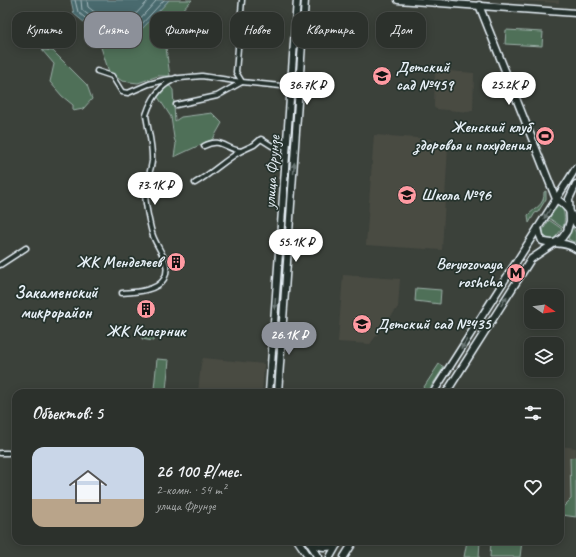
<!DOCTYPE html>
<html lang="ru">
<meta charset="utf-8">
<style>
body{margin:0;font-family:Caveat,sans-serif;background:#383d38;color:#f1f3f6;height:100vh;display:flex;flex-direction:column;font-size:15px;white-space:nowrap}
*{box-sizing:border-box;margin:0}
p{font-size:13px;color:#a6a9a9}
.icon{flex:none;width:22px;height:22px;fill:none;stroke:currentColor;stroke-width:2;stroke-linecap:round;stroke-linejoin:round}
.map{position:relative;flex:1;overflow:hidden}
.panel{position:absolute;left:12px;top:389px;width:552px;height:156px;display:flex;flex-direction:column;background:#2c312c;border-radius:12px;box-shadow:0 2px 10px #0003,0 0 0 1px #484c48}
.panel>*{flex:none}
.banner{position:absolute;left:12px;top:12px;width:552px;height:36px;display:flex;gap:8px}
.needle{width:26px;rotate:103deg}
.buttons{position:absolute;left:524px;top:289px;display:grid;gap:8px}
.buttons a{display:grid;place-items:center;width:40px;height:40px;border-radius:8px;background:#2c312c;box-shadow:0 2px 10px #0003,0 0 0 1px #484c48;font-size:20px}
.price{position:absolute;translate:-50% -34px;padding:0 9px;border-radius:14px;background:#fff;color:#222;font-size:13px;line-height:26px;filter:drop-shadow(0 1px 2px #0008)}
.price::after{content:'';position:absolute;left:50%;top:24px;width:12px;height:9px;margin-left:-6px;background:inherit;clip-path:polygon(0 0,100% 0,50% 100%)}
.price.active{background:#8c9099;color:#fff}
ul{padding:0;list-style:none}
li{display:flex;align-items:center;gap:12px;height:100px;padding:0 20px}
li+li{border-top:1px solid #484c48}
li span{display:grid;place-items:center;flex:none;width:112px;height:80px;border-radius:12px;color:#555}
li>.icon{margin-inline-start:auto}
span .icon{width:48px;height:48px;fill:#fffc;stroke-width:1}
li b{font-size:17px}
h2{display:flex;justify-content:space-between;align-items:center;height:48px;padding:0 20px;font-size:17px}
.chip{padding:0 14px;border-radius:12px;background:#2c312c;box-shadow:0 2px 10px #0003,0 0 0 1px #484c48;font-size:14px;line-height:36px}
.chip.active{background:#8c9099;color:#fff}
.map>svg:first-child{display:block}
</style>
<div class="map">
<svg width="576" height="557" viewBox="0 0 576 557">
<rect width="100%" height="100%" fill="#3b413a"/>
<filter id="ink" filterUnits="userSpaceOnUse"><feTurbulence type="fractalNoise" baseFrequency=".025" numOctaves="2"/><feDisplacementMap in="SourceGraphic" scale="8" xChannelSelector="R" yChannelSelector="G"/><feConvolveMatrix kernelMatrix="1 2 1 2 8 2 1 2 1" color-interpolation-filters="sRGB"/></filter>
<g filter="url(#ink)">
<g fill="#4a4b43">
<polygon points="507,0 559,0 559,3"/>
<polygon points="435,70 474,73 473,110 469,112 436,109 434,107"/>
<polygon points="374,135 431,139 431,144 448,146 442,250 366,245"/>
<polygon points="343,275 400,279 398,307 370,344 338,342"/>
<polygon points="203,358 264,364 262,393 198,393 201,364"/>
<polygon points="560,446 576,448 576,513 560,512"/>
</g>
<g fill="#4f6f58" stroke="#9cb0a8">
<polygon points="169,0 192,0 177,16 167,23 159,31 166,48 170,76 158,76 138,83 122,81 109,72 96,32 129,36 142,29"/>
<polygon points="506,30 543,32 542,46 505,44"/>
<polygon points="42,50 53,51 87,85 92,99 83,109 73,111 73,105 62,96 50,82 54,64"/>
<polygon points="170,86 173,90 175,121 181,117 212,113 222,123 213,139 174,157 176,144 174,138 171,117 158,97 166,87"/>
<path d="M 546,191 L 546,199 L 538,212 L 535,213 L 529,223 L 528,215 C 535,208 545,205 544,192 Z"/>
<path d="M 558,206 L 562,207 C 565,215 565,220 563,228 L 549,218 Z"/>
<polygon points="549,220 562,229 553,240 548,239 544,235 543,230"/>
<polygon points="572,226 576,233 576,243 568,239"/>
<polygon points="416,288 441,290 440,304 415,301"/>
<polygon points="143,332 155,334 153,341 142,339"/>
<polygon points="157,359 169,360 166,390 154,389"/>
<polygon points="439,364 444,367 427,393 420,393"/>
<polygon points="576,457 576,517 562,515 562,508 571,499 570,458"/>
<polygon points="467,541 480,541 479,557 464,557"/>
<polygon points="491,541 522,541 520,557 490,557"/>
</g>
<polygon fill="#486b6e" stroke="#88a1a5" points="71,0 169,0 142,29 129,36 96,32 74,14"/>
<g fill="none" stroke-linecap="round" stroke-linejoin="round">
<g stroke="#a8bbc1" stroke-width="1">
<polyline points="75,0 78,12 97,28 129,31 140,26 164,0"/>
<polyline points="81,0 82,10 99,23 127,26 137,22 157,0"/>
<polyline points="87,0 88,7 101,17 126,20 133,17 149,0"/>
</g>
<defs>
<g id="street">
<polyline points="242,0 236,72 242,82 291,87"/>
<polyline points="97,71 112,76 122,92 128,93 149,84 164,80 180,78 202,76 242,82"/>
<polyline points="176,105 217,96 242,82"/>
<polyline points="241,151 254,145 261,139 272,146 287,146"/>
<path d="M 195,183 C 211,174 225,160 241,151 C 225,149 221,137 204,146"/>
<polyline points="0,265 26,248"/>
<path d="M 122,293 C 135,292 157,291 164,279 C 173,263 156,248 152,233 C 149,221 145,203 145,191 C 146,181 151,171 152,161 C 153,146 148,130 146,115 C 149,105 156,92 165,85 C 168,82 173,81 176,78"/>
<polyline points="0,453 8,453"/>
</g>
<g id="secondary">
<polyline points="398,0 576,13"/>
<polyline points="479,5 556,199"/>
<path d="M 556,199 C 567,205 571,213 576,224"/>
<path d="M 538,228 L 540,236 L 542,241 C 554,245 565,241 576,249"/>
<polyline points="269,393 297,0"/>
<polyline points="278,393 305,0"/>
<polyline points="433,393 576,168"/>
<polyline points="446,393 531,259 562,238 567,231 570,221 569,199 576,184"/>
<polyline points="298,541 309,557"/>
<path d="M 308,541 C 318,547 326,549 337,545"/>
<polyline points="309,542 319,557"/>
<polyline points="330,557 339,541"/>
<polyline points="344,557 354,541"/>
</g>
</defs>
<use href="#street" stroke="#e8f1f8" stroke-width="7"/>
<use href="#secondary" stroke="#e8f1f8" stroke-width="9"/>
<use href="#street" stroke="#26332d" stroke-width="4"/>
<use href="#secondary" stroke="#26332d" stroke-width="6"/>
</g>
<defs><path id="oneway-solid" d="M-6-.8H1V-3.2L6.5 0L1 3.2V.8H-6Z"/></defs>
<g fill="#6a7674">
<use href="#oneway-solid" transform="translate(294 168) rotate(-86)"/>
<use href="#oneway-solid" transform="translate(547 214) rotate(122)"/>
<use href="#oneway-solid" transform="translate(504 301) rotate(-58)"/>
<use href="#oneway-solid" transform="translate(275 304) rotate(94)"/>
<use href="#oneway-solid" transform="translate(464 344) rotate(122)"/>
</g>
</g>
<defs>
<symbol id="school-disc" viewBox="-11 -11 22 22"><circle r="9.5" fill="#ff9aa2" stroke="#26332d"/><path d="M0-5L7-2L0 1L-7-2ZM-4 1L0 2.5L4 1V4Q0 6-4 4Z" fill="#111"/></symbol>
<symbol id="stadium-disc" viewBox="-11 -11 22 22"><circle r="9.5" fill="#ff9aa2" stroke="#26332d"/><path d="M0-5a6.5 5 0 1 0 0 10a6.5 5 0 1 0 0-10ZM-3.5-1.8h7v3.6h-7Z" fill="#111"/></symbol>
<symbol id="building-disc" viewBox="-11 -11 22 22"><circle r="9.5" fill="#ff9aa2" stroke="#26332d"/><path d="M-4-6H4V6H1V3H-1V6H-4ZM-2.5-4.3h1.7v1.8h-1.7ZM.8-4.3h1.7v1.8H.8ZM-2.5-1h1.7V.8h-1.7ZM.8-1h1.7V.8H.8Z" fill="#111"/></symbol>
<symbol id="metro-disc" viewBox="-11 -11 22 22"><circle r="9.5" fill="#ff9aa2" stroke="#26332d"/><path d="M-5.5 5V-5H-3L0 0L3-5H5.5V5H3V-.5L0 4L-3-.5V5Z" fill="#111"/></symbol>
</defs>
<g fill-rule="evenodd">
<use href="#school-disc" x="371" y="65" width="22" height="22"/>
<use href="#stadium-disc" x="534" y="125" width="22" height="22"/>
<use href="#school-disc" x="396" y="184" width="22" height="22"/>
<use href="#building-disc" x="165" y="251" width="22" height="22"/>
<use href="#metro-disc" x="505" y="262" width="22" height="22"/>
<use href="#building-disc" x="135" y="298" width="22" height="22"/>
<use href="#school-disc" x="351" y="313" width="22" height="22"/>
</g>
<g text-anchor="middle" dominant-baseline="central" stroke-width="3.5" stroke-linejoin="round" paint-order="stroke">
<g font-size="16" font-weight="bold" fill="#e8f1f8" stroke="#26332d" text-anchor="start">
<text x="396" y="67">Детский<tspan x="396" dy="18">сад №459</tspan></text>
<text x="531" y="127" text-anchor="end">Женский клуб<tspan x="531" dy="18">здоровья и похудения</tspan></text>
<text x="421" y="195">Школа №96</text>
<text x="162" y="262" text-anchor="end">ЖК Менделеев</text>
<text x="502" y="264" text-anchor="end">Beryozovaya<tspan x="502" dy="18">roshcha</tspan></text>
<text x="376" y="324">Детский сад №435</text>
<text x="146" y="331" text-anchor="middle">ЖК Коперник</text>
</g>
<g font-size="16" fill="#e8f1f8" stroke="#26332d">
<text transform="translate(272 172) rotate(-86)">улица Фрунзе</text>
</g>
<g font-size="17" font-weight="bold" fill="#e8f1f8" stroke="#26332d">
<text x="56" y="292">Закаменский<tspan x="56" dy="20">микрорайон</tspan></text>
</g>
</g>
</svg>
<div class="buttons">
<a><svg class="needle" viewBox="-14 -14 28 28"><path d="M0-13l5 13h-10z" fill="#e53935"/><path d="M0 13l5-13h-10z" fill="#a6a9a9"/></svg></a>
<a><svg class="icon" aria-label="layers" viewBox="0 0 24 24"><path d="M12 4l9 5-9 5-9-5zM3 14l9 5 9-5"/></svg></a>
</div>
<b class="price" style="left:307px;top:106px">36.7K ₽</b>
<b class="price" style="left:509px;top:106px">25.2K ₽</b>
<b class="price" style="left:155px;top:206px">73.1K ₽</b>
<b class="price" style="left:296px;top:263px">55.1K ₽</b>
<b class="price active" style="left:289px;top:356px">26.1K ₽</b>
<div class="banner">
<a class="chip">Купить</a>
<a class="chip active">Снять</a>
<a class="chip">Фильтры</a>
<a class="chip">Новое</a>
<a class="chip">Квартира</a>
<a class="chip">Дом</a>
</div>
<section class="panel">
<h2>Объектов: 5<svg class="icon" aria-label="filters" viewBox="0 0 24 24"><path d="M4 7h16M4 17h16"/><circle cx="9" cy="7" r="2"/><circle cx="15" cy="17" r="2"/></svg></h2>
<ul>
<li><span style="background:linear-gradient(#c9d6e8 65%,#b9a48a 0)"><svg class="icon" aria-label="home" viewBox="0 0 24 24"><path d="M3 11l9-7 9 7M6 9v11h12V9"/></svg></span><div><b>26 100 ₽/мес.</b><p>2-комн. · 54 m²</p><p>улица Фрунзе</p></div><svg class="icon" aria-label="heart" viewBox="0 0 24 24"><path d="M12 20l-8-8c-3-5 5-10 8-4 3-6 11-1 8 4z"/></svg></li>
</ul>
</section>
</div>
